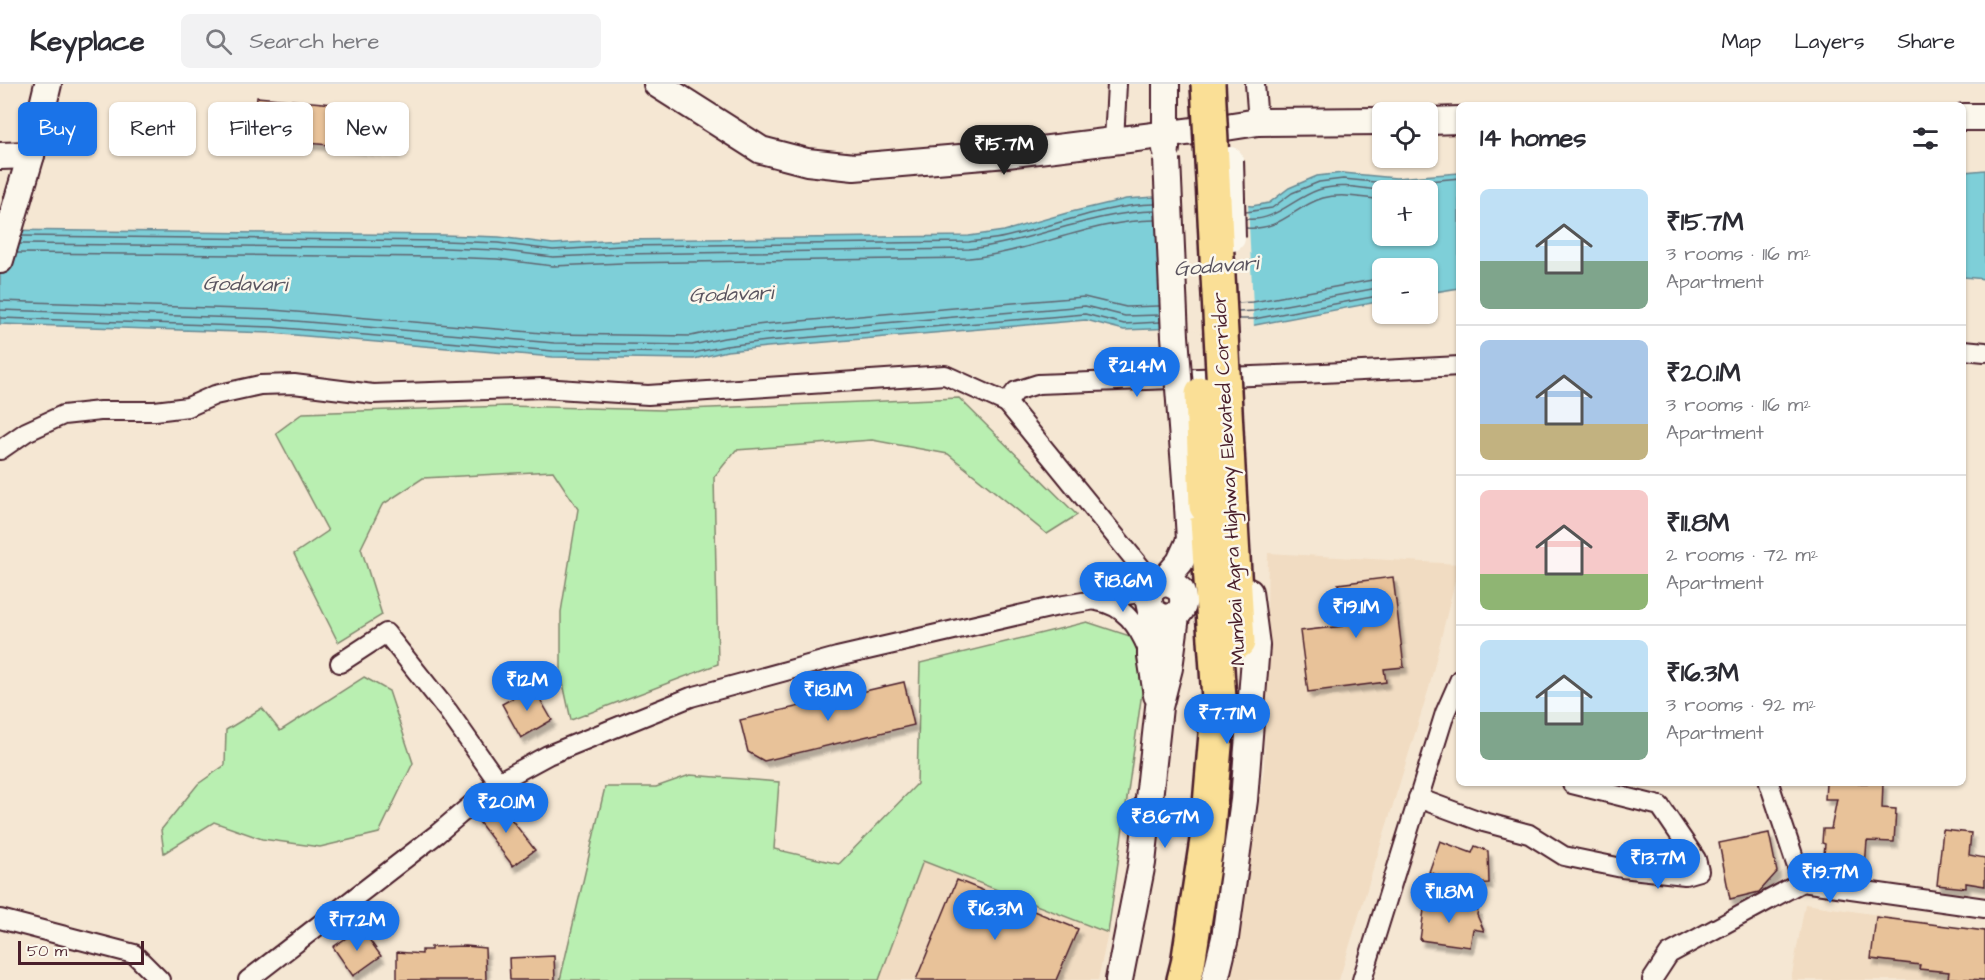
<!DOCTYPE html>
<meta charset="utf-8">
<style>
body{margin:0;font-family:"Architects Daughter",sans-serif;background:#f2f2f3;color:#2b2b33;height:100vh;display:flex;flex-direction:column;font-size:22px;white-space:nowrap}
*{box-sizing:border-box;margin:0}
p{font-size:20px;color:#7c7c81}
.icon{flex:none;width:33px;height:33px;fill:none;stroke:currentColor;stroke-width:2;stroke-linecap:round;stroke-linejoin:round}
.map{position:relative;flex:1;overflow:hidden}
.drawer{position:absolute;left:1456px;top:18px;width:510px;height:684px;display:flex;flex-direction:column;background:#fff;border-radius:9px;box-shadow:0 2px 4px #0004}
.drawer>*{flex:none}
.banner{position:absolute;left:18px;top:18px;width:570px;height:54px;display:flex;gap:12px}
.fabs{position:absolute;left:1372px;top:18px;display:grid;gap:12px}
.fabs a{display:grid;place-items:center;width:66px;height:66px;border-radius:9px;background:#fff;box-shadow:0 2px 4px #0004;font-size:30px}
.scale{position:absolute;left:18px;bottom:15px;width:126px;box-sizing:border-box;padding-left:6px;border:3px solid #4a1f2b;border-top:0;font-size:16px;line-height:21px;white-space:nowrap;color:#4a1f2b;-webkit-text-stroke:4px #fbf7ec;paint-order:stroke}
.price{position:absolute;translate:-50% -51px;padding:0 14px;border-radius:21px;background:#1a73e8;color:#fff;font-size:20px;line-height:39px;filter:drop-shadow(0 2px 3px #0008)}
.price::after{content:'';position:absolute;left:50%;top:36px;width:18px;height:14px;margin-left:-9px;background:inherit;clip-path:polygon(0 0,100% 0,50% 100%)}
.price.current{background:#222;color:#fff}
ul{padding:0;list-style:none}
li{display:flex;align-items:center;gap:18px;height:150px;padding:0 24px}
li+li{border-top:2px solid #e1e1e2}
li span{display:grid;place-items:center;flex:none;width:168px;height:120px;border-radius:9px;color:#555}
li>.icon{margin-inline-start:auto}
span .icon{width:72px;height:72px;fill:#fffc;stroke-width:1}
li b{font-size:26px}
h2{display:flex;justify-content:space-between;align-items:center;height:72px;padding:0 24px;font-size:26px}
.pill{padding:0 21px;border-radius:9px;background:#fff;box-shadow:0 2px 4px #0004;font-size:21px;line-height:54px}
.pill.current{background:#1a73e8;color:#fff}
header{display:flex;align-items:center;gap:36px;box-sizing:border-box;height:84px;padding:0 30px;background:#fff;border-bottom:2px solid #e1e1e2}
header strong{font-size:28px}
nav{display:flex;gap:33px;margin-inline-start:auto;font-size:21px}
.search{width:420px;height:54px;background:#f2f2f3;display:flex;align-items:center;gap:15px;box-sizing:border-box;padding:0 21px;border-radius:9px;color:#7c7c81;font-size:22px}
.map>svg:first-child{display:block}
</style>
<header>
<strong>Keyplace</strong>
<div class="search"><svg class="icon" aria-label="search" viewBox="0 0 24 24"><circle cx="10" cy="10" r="6"/><path d="M15 15l6 6"/></svg>Search here</div>
<nav><a>Map</a><a>Layers</a><a>Share</a></nav>
</header>
<div class="map">
<svg width="1985" height="896" viewBox="0 0 1985 896">
<defs>
<filter id="shadow"><feDropShadow dx="3.5" dy="6" stdDeviation="1.5" flood-color="#0004"/></filter>
</defs>
<rect width="100%" height="100%" fill="#f5e7d3"/>
<filter id="ink" filterUnits="userSpaceOnUse"><feTurbulence type="fractalNoise" baseFrequency=".0167" numOctaves="2"/><feDisplacementMap in="SourceGraphic" scale="12" xChannelSelector="R" yChannelSelector="G"/><feConvolveMatrix kernelMatrix="1 2 1 2 8 2 1 2 1" color-interpolation-filters="sRGB"/></filter>
<g filter="url(#ink)">
<g fill="#f1dcc2">
<polygon points="1268,469 1459,480 1429,604 1339,896 1230,896 1264,684"/>
<polygon points="923,777 1108,849 1098,896 879,896"/>
<polygon points="1805,820 1985,847 1985,896 1791,896"/>
</g>
<g fill="#b9efb1" stroke="#82876e" stroke-width="1.5">
<polygon points="959,314 1077,431 1047,450 948,370 872,356 736,366 714,393 718,580 571,636 561,590 561,528 578,425 553,387 423,394 382,421 361,464 382,531 338,558 294,470 328,447 276,349 303,329 507,322 663,326"/>
<polygon points="1087,538 1133,553 1145,587 1108,849 923,777 879,896 560,896 605,703 656,703 690,691 779,698 774,765 839,780 917,700 920,579"/>
<polygon points="364,593 389,607 413,679 379,749 320,763 262,755 214,738 164,769 161,746 198,700 225,681 226,646 262,624 280,647"/>
</g>
<g fill="#7ecfd8" stroke="#698993" stroke-width="1.5" fill-rule="evenodd">
<polygon points="1985,86 1985,195 1964,193 1964,88"/>
<path d="M 1343,89 L 1396,94 L 1459,89 L 1459,204 L 1428,209 L 1428,184 L 1383,184 L 1383,217 L 1255,241 L 1124,246 L 1086,236 L 767,263 L 727,267 L 694,275 L 553,273 L 271,249 L 0,240 L 0,146 L 444,151 L 499,153 L 553,160 L 621,156 L 969,152 L 1004,147 L 1067,129 L 1126,115 L 1154,113 L 1252,122 L 1269,119 L 1289,104 L 1317,92 ZM 1383,106 L 1428,106 L 1428,152 L 1383,152 Z"/>
</g>
<polygon fill="#f5e7d3" points="1179,113 1248,119 1254,244 1186,246"/>
<g fill="none" stroke-linecap="round" stroke-linejoin="round">
<g stroke="#5f6570" stroke-width="1.5">
<polyline points="1246,128 1272,124 1292,109 1319,98 1343,95 1396,100 1460,94"/>
<path d="M 1246,135 C 1275,138 1292,115 1318,106 C 1338,99 1362,104 1383,107"/>
<path d="M 1246,144 C 1281,147 1293,123 1323,114 C 1342,109 1363,114 1383,116"/>
<path d="M 22,152 L 444,157 L 498,159 L 553,166 L 621,162 L 969,158 C 981,156 993,156 1005,153 C 1055,142 1103,121 1155,120"/>
<path d="M 20,160 L 444,164 L 497,166 L 553,173 L 622,170 L 969,165 C 1032,158 1091,128 1155,127"/>
<path d="M 17,169 L 443,173 L 497,175 L 553,182 L 622,179 L 969,174 C 1032,168 1092,136 1155,136"/>
<polyline points="0,217 273,226 554,250 691,252 723,245 765,240 1084,213 1126,223 1159,222"/>
<polyline points="1237,219 1253,218 1383,194"/>
<polyline points="0,226 272,235 554,259 692,261 724,254 766,249 1085,222 1125,232 1160,231"/>
<polyline points="1238,228 1254,227 1383,203"/>
<polyline points="0,234 272,243 553,267 693,269 726,262 767,257 1085,230 1124,240 1160,238"/>
<polyline points="1238,235 1254,235 1383,211"/>
</g>
</g>
<g fill="#e8c299" stroke="#4a1f2b" stroke-width="1.5" filter="url(#shadow)">
<polygon points="257,13 399,26 395,67 253,54"/>
<polygon points="1393,493 1404,583 1384,585 1386,598 1308,608 1300,547 1343,542 1338,500"/>
<polygon points="904,598 914,641 764,677 748,668 740,636"/>
<polygon points="533,603 552,636 521,654 502,620"/>
<polygon points="1826,699 1883,699 1882,724 1896,725 1894,758 1867,757 1864,795 1822,790 1825,760 1822,759 1823,745 1831,745 1837,715 1825,715"/>
<polygon points="498,718 535,766 513,782 476,734"/>
<polygon points="1943,746 1971,749 1969,771 1985,774 1985,802 1966,799 1966,804 1937,801"/>
<polygon points="1769,749 1777,788 1759,808 1730,815 1719,759"/>
<polygon points="1440,757 1472,769 1475,762 1488,767 1489,799 1464,800 1457,795 1448,795 1429,788"/>
<polygon points="957,796 1078,845 1056,896 916,896"/>
<polygon points="1425,818 1478,825 1477,831 1484,847 1473,845 1470,863 1420,856"/>
<polygon points="1876,833 1985,847 1985,896 1948,894 1949,888 1919,885 1920,881 1871,875"/>
<polygon points="361,844 381,872 353,892 333,863"/>
<polygon points="466,862 485,864 486,896 397,896 397,868 422,870 422,866 431,866 431,863"/>
<polygon points="554,872 555,896 510,896 509,874"/>
</g>
<g fill="none" stroke-linecap="round" stroke-linejoin="round">
<defs>
<g id="street">
<polyline points="1255,0 1258,38"/>
<polyline points="1114,57 1117,0"/>
<polyline points="1964,266 1985,268"/>
<polyline points="0,366 26,348 63,331 100,327 155,327 188,323 215,311 260,301 294,300 373,310 542,304 648,311 945,291 1007,319"/>
<polyline points="1156,502 1007,319 1016,307 1038,300 1303,290 1460,282"/>
<path d="M 1097,517 C 1124,521 1138,542 1148,566"/>
<polyline points="340,579 386,549 448,627 498,698"/>
<polyline points="1769,699 1802,798 1985,824"/>
<polyline points="1418,714 1480,737 1529,750 1564,772 1622,784 1685,791 1699,787 1696,775 1660,722 1572,700"/>
<polyline points="0,835 134,870 160,896"/>
<polyline points="248,896 437,750 498,698 548,671 691,613 837,573 1058,522 1151,507"/>
<polyline points="1362,896 1445,629 1460,595"/>
<polyline points="1652,896 1669,870 1802,798"/>
</g>
<g id="secondary">
<polyline points="657,0 761,66 807,78 854,83 1007,70 1226,43 1258,38 1383,37"/>
<polyline points="1166,0 1166,65"/>
<polyline points="1964,33 1985,33"/>
<polyline points="1428,37 1460,36"/>
<polyline points="0,72 31,71"/>
<polyline points="0,176 31,71 48,0"/>
<polyline points="1162,499 1180,478 1190,456 1188,422"/>
<path d="M 1151,527 L 1163,534 C 1180,534 1187,522 1181,507 C 1169,495 1154,498 1148,513 L 1151,527 L 1151,572 L 1157,611"/>
<polyline points="1119,896 1142,779 1159,623 1169,584 1176,532"/>
<polyline points="1215,896 1225,854 1244,716 1256,561 1249,508"/>
</g>
<g id="highway">
<polyline points="1230,422 1238,558"/>
<polyline points="1184,896 1188,880 1207,756 1219,615 1206,422"/>
</g>
</defs>
<use href="#street" stroke="#4a1f2b" stroke-width="22"/>
<use href="#secondary" stroke="#4a1f2b" stroke-width="30"/>
<use href="#highway" stroke="#4a1f2b" stroke-width="38"/>
<use href="#street" stroke="#fbf7ec" stroke-width="18"/>
<use href="#secondary" stroke="#fbf7ec" stroke-width="26"/>
<use href="#highway" stroke="#fadf96" stroke-width="33"/>
<defs>
<g id="secondary-bridge">
<polyline points="1167,75 1175,252 1188,422"/>
<polyline points="1230,76 1232,154"/>
</g>
<g id="highway-bridge">
<polyline points="1208,0 1230,422"/>
<polyline points="1202,310 1206,422"/>
</g>
</defs>
<use href="#secondary-bridge" stroke="#4a1f2b" stroke-width="30" stroke-linecap="butt"/>
<use href="#highway-bridge" stroke="#4a1f2b" stroke-width="38" stroke-linecap="butt"/>
<use href="#secondary-bridge" stroke="#fbf7ec" stroke-width="26"/>
<use href="#highway-bridge" stroke="#fadf96" stroke-width="33"/>
</g>
</g>
<g text-anchor="middle" dominant-baseline="central" stroke-width="5" stroke-linejoin="round" paint-order="stroke">
<g font-size="20" fill="#4a1f2b" stroke="#fbf7ec">
<text transform="translate(1229 395) rotate(-93)">Mumbai Agra Highway Elevated Corridor</text>
</g>
<g font-size="21" font-style="italic" fill="#5a545f" stroke="#fbf7ec">
<text transform="translate(1216 182) rotate(-4)">Godavari</text>
<text transform="translate(245 200) rotate(1)">Godavari</text>
<text transform="translate(731 210) rotate(-2)">Godavari</text>
</g>
</g>
</svg>
<div class="fabs">
<a><svg class="icon" aria-label="locate" viewBox="0 0 24 24"><circle cx="12" cy="12" r="6"/><path d="M12 2v4M12 18v4M2 12h4M18 12h4"/></svg></a>
<a>+</a>
<a>−</a>
</div>
<div class="scale">50 m</div>
<b class="price current" style="left:1004px;top:92px">₹15.7M</b>
<b class="price" style="left:1137px;top:314px">₹21.4M</b>
<b class="price" style="left:1123px;top:529px">₹18.6M</b>
<b class="price" style="left:1356px;top:555px">₹19.1M</b>
<b class="price" style="left:527px;top:628px">₹12M</b>
<b class="price" style="left:828px;top:638px">₹18.1M</b>
<b class="price" style="left:1227px;top:661px">₹7.71M</b>
<b class="price" style="left:506px;top:750px">₹20.1M</b>
<b class="price" style="left:1165px;top:765px">₹8.67M</b>
<b class="price" style="left:1658px;top:806px">₹13.7M</b>
<b class="price" style="left:1830px;top:820px">₹19.7M</b>
<b class="price" style="left:1449px;top:840px">₹11.8M</b>
<b class="price" style="left:995px;top:857px">₹16.3M</b>
<b class="price" style="left:357px;top:868px">₹17.2M</b>
<div class="banner">
<a class="pill current">Buy</a>
<a class="pill">Rent</a>
<a class="pill">Filters</a>
<a class="pill">New</a>
</div>
<section class="drawer">
<h2>14 homes<svg class="icon" aria-label="filters" viewBox="0 0 24 24"><path d="M4 7h16M4 17h16"/><circle cx="9" cy="7" r="2"/><circle cx="15" cy="17" r="2"/></svg></h2>
<ul>
<li><span style="background:linear-gradient(#bfe0f5 60%,#7fa58c 0)"><svg class="icon" aria-label="home" viewBox="0 0 24 24"><path d="M3 11l9-7 9 7M6 9v11h12V9"/></svg></span><div><b>₹15.7M</b><p>3 rooms · 116 m²</p><p>Apartment</p></div></li>
<li><span style="background:linear-gradient(#a9c7e8 70%,#c2b280 0)"><svg class="icon" aria-label="home" viewBox="0 0 24 24"><path d="M3 11l9-7 9 7M6 9v11h12V9"/></svg></span><div><b>₹20.1M</b><p>3 rooms · 116 m²</p><p>Apartment</p></div></li>
<li><span style="background:linear-gradient(#f6c9c9 70%,#8fb573 0)"><svg class="icon" aria-label="home" viewBox="0 0 24 24"><path d="M3 11l9-7 9 7M6 9v11h12V9"/></svg></span><div><b>₹11.8M</b><p>2 rooms · 72 m²</p><p>Apartment</p></div></li>
<li><span style="background:linear-gradient(#bfe0f5 60%,#7fa58c 0)"><svg class="icon" aria-label="home" viewBox="0 0 24 24"><path d="M3 11l9-7 9 7M6 9v11h12V9"/></svg></span><div><b>₹16.3M</b><p>3 rooms · 92 m²</p><p>Apartment</p></div></li>
</ul>
</section>
</div>
